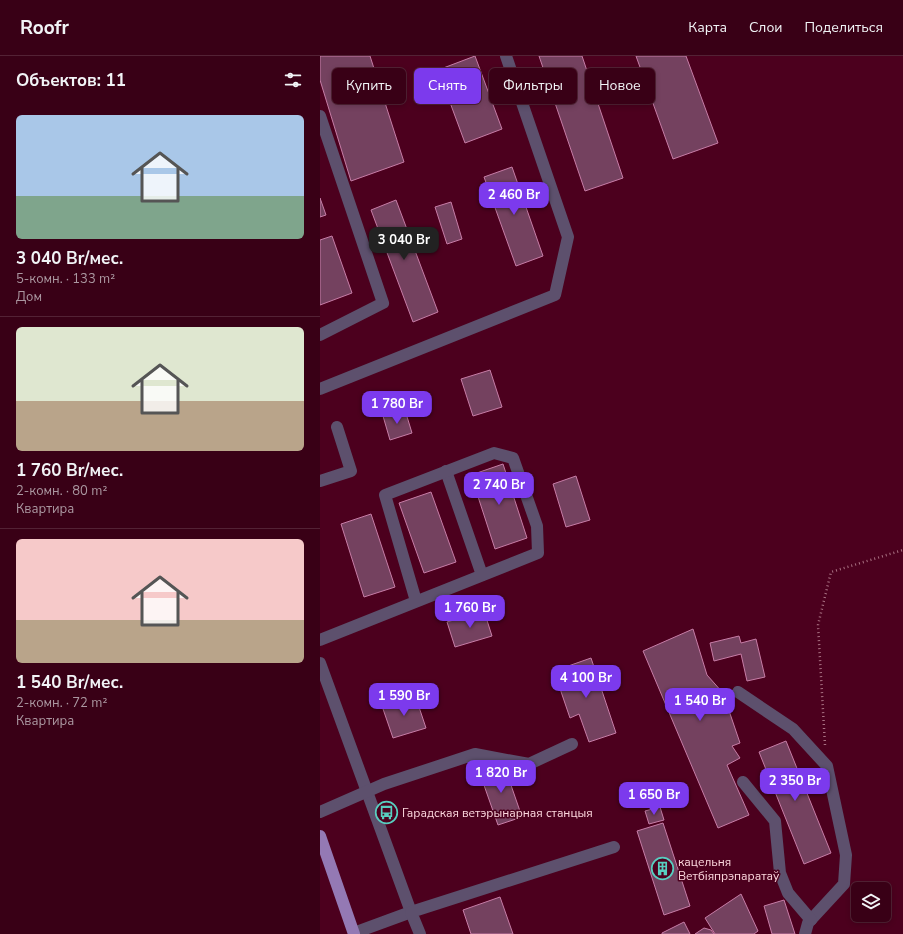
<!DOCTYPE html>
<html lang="ru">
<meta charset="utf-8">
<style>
body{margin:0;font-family:"Nunito Sans",sans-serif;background:#440f23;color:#f1f3f6;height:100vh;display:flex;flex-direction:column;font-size:15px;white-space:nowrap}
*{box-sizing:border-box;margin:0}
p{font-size:13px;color:#ab97a1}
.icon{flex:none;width:22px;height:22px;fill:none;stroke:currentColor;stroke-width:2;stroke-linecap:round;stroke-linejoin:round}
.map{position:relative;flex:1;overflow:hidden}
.side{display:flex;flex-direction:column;background:#390016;width:320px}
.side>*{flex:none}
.top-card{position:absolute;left:12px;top:12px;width:380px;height:36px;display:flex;gap:8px}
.fabs{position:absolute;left:531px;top:826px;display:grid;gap:8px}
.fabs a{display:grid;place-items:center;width:40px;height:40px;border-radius:6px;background:#390016;box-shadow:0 2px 6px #0003,0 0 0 1px #532235;font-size:20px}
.price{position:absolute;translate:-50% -34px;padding:0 9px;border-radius:8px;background:#7c3aed;color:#fff;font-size:13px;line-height:26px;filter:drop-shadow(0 1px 2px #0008)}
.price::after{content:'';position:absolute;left:50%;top:24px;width:12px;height:9px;margin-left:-6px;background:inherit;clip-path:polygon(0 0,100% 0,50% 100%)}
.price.selected{background:#222;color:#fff}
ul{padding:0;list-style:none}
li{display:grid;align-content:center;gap:8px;height:212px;padding:0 16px}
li+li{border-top:1px solid #532235}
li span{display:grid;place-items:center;height:124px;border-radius:6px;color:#555}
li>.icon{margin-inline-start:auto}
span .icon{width:72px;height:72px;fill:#fffc;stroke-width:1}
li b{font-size:17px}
h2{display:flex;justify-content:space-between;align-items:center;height:48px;padding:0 16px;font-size:17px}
.pill{padding:0 14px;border-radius:6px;background:#390016;box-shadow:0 2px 6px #0003,0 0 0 1px #532235;font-size:14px;line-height:36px}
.pill.selected{background:#7c3aed;color:#fff}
header{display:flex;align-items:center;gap:24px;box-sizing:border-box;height:56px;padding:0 20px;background:#390016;border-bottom:1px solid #532235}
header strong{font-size:19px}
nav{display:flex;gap:22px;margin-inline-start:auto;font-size:14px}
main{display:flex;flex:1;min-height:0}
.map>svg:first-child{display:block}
</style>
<header>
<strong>Roofr</strong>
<nav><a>Карта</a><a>Слои</a><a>Поделиться</a></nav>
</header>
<main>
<section class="side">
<h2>Объектов: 11<svg class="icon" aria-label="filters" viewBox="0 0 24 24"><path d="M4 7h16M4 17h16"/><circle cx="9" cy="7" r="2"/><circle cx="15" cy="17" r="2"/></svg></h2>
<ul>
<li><span style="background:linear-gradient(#a9c7e8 65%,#7fa58c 0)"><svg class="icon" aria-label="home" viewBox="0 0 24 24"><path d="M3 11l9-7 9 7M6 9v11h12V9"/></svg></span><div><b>3 040 Br/мес.</b><p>5-комн. · 133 m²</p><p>Дом</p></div></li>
<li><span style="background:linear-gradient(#dfe7d0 60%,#b9a48a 0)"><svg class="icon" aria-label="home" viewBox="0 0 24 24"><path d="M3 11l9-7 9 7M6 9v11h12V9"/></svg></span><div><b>1 760 Br/мес.</b><p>2-комн. · 80 m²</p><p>Квартира</p></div></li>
<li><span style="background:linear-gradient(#f6c9c9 65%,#b9a48a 0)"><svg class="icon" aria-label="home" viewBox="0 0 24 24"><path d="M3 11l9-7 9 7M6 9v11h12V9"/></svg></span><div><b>1 540 Br/мес.</b><p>2-комн. · 72 m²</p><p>Квартира</p></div></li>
</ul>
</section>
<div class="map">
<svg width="583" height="878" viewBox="0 0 583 878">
<rect width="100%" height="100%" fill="#4c001e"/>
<g fill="#74415f" stroke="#c77da7">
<polygon points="0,0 50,0 84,106 31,125 0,24"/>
<polygon points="155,0 182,73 145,87 118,14"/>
<polygon points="219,0 262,0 303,122 265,135"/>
<polygon points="316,0 366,0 398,87 353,103"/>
<polygon points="192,111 223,200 196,210 164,121"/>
<polygon points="0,142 6,159 0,161"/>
<polygon points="76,144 118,256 93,266 51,154"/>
<polygon points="131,146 142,183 127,188 115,151"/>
<polygon points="12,180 32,237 0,249 0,184"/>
<polygon points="170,314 182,351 153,360 141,323"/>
<polygon points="85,354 92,377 70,384 63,360"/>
<polygon points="183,408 207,482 175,493 151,419"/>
<polygon points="256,420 270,464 246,471 233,428"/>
<polygon points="111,436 136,506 104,517 79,447"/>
<polygon points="51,458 75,531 44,541 21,468"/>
<polygon points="164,555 172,580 135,591 127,566"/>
<polygon points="373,573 387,619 403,637 420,687 412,690 420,702 407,709 429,759 398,772 323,595"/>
<polygon points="419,580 421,587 436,583 445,621 427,625 421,598 394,605 390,587"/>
<polygon points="271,602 296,677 269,686 259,658 250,662 234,615"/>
<polygon points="95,639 106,672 73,682 62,650"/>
<polygon points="466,685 511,797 484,808 439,696"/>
<polygon points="183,706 202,761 178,769 159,715"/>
<polygon points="340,751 344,764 329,768 325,755"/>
<polygon points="343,767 370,850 344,859 317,775"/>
<polygon points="421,838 438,875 434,878 395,878 385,862"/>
<polygon points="180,841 193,878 151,878 143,854"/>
<polygon points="464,844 475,878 452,878 444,850"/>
<polygon points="364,866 370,878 342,878 342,877"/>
<polygon points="384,872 391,874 394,878 375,878"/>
</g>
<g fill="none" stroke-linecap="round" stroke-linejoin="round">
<polyline stroke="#a87082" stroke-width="2.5" stroke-dasharray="1 3" stroke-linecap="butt" points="505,689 498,569 511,516 583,494"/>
<g stroke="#5d506d" stroke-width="12">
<polyline points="0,60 63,247 0,279"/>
<polyline points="0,333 235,239 248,181 186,0"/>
<polyline points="126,415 162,519"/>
<polyline points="0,425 31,415 17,371"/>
<polyline points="0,584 218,497 217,470 193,402 174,397 65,439 96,545"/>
<polyline points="0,607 91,856 34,877"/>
<polyline points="418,636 473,673 507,710 526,799 524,828 488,867 485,878"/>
<polyline points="423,726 455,765 460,817 468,837 491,864"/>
<polyline points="0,756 64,728 155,698 209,708 252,688"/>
<polyline points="100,878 91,856 294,791"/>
</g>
<polyline stroke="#9479b4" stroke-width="12" points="0,780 34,878"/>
</g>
<defs>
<symbol id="bus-ring" viewBox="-11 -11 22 22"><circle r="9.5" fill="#4c001e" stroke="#58cec0" stroke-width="1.5"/><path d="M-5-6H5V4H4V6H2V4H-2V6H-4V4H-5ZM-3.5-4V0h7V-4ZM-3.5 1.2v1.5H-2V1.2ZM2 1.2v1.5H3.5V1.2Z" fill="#58cec0"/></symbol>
<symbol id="building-ring" viewBox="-11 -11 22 22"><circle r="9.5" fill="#4c001e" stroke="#58cec0" stroke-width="1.5"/><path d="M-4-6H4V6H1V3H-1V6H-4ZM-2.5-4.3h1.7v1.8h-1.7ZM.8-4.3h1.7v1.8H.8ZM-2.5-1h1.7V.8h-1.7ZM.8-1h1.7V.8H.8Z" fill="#58cec0"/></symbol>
</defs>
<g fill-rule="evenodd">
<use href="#bus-ring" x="54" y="744" width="25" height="25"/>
<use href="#building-ring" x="330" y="800" width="25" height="25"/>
</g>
<g text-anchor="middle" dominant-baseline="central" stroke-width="3" stroke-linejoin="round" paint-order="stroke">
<g font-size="12" fill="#fcd6dd" stroke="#4c001e" text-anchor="start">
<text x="82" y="757">Гарадская ветэрынарная станцыя</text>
<text x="358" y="806">кацельня<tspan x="358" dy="14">Ветбіяпрэпаратаў</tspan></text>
</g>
</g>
</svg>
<div class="fabs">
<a><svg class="icon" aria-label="layers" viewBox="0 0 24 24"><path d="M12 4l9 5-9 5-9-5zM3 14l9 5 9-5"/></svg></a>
</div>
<b class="price" style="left:194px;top:160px">2 460 Br</b>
<b class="price selected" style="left:84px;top:205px">3 040 Br</b>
<b class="price" style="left:77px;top:369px">1 780 Br</b>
<b class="price" style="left:179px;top:450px">2 740 Br</b>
<b class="price" style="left:150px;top:573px">1 760 Br</b>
<b class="price" style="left:266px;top:643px">4 100 Br</b>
<b class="price" style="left:84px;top:661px">1 590 Br</b>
<b class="price" style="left:380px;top:666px">1 540 Br</b>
<b class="price" style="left:181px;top:738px">1 820 Br</b>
<b class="price" style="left:475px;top:746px">2 350 Br</b>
<b class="price" style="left:334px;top:760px">1 650 Br</b>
<div class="top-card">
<a class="pill">Купить</a>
<a class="pill selected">Снять</a>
<a class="pill">Фильтры</a>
<a class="pill">Новое</a>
</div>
</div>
</main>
